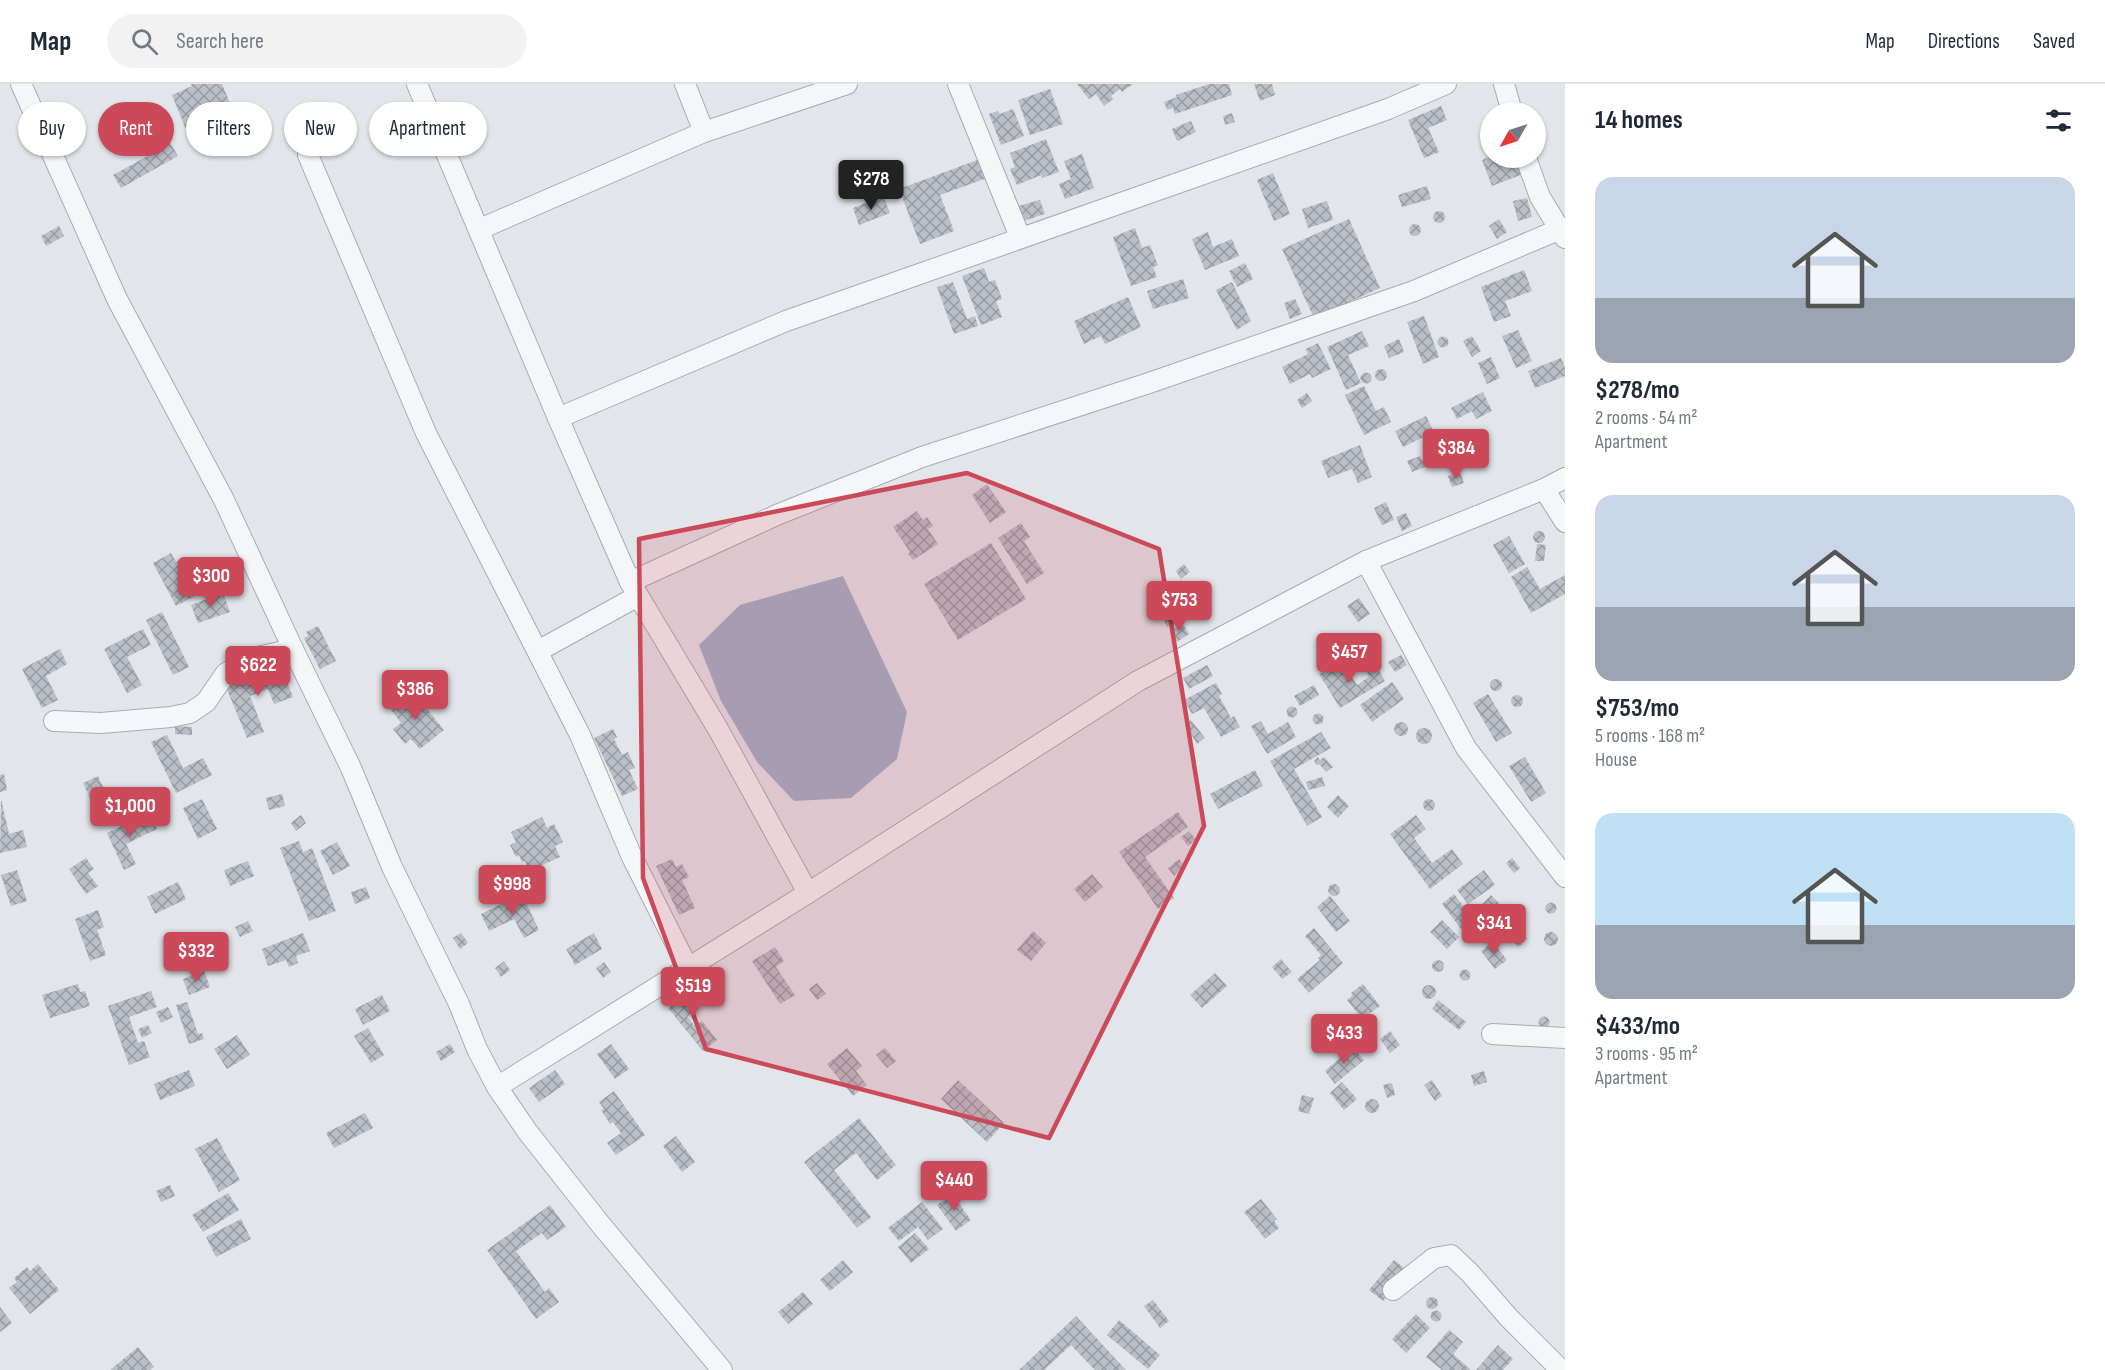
<!DOCTYPE html>
<meta charset="utf-8">
<style>
body{margin:0;font-family:"Sofia Sans Condensed",sans-serif;background:#f2f2f3;color:#1f2937;height:100vh;display:flex;flex-direction:column;font-size:22px;white-space:nowrap}
*{box-sizing:border-box;margin:0}
p{font-size:20px;color:#747a83}
.icon{flex:none;width:33px;height:33px;fill:none;stroke:currentColor;stroke-width:2;stroke-linecap:round;stroke-linejoin:round}
.map{position:relative;flex:1;overflow:hidden}
.sheet{display:flex;flex-direction:column;background:#fff;width:540px}
.sheet>*{flex:none}
.guide{position:absolute;left:18px;top:18px;width:570px;height:54px;display:flex;gap:12px}
.needle{width:39px;rotate:231deg}
.controls{position:absolute;left:1480px;top:18px;display:grid;gap:12px}
.controls a{display:grid;place-items:center;width:66px;height:66px;border-radius:50%;background:#fff;box-shadow:0 2px 4px #0004;font-size:30px}
.price{position:absolute;translate:-50% -51px;padding:0 14px;border-radius:6px;background:#cc495a;color:#fff;font-size:20px;line-height:39px;filter:drop-shadow(0 2px 3px #0008)}
.price::after{content:'';position:absolute;left:50%;top:36px;width:18px;height:14px;margin-left:-9px;background:inherit;clip-path:polygon(0 0,100% 0,50% 100%)}
.price.on{background:#222;color:#fff}
ul{padding:0;list-style:none}
li{display:grid;align-content:center;gap:12px;height:318px;padding:0 30px}
li span{display:grid;place-items:center;height:186px;border-radius:18px;color:#555}
li>.icon{margin-inline-start:auto}
span .icon{width:108px;height:108px;fill:#fffc;stroke-width:1}
li b{font-size:26px}
h2{display:flex;justify-content:space-between;align-items:center;height:72px;padding:0 30px;font-size:26px}
.pill{padding:0 21px;border-radius:27px;background:#fff;box-shadow:0 2px 4px #0004;font-size:21px;line-height:54px}
.pill.on{background:#cc495a;color:#fff}
header{display:flex;align-items:center;gap:36px;box-sizing:border-box;height:84px;padding:0 30px;background:#fff;border-bottom:2px solid #e0e1e3}
header strong{font-size:28px}
nav{display:flex;gap:33px;margin-inline-start:auto;font-size:21px}
.search{width:420px;height:54px;background:#f2f2f3;display:flex;align-items:center;gap:15px;box-sizing:border-box;padding:0 21px;border-radius:33px;color:#747a83;font-size:22px}
main{display:flex;flex:1;min-height:0}
.map>svg:first-child{display:block}
</style>
<header>
<strong>Map</strong>
<div class="search"><svg class="icon" aria-label="search" viewBox="0 0 24 24"><circle cx="10" cy="10" r="6"/><path d="M15 15l6 6"/></svg>Search here</div>
<nav><a>Map</a><a>Directions</a><a>Saved</a></nav>
</header>
<main>
<div class="map">
<svg width="1565" height="1286" viewBox="0 0 1565 1286">
<defs>
<pattern id="building-cross-hatch" width="8" height="8" patternUnits="userSpaceOnUse" patternTransform="scale(1.5)"><rect width="8" height="8" fill="#b9bec7"/><path d="M0 0l8 8M0 8l8-8" fill="none" stroke="#979ba3"/></pattern>
</defs>
<rect width="100%" height="100%" fill="#e2e5ea"/>
<polygon fill="#9db2c9" points="843,492 907,628 897,675 851,714 794,717 757,678 721,617 699,561 740,521"/>
<g fill="url(#building-cross-hatch)">
<polygon points="191,0 222,0 234,29 187,48 172,11 192,2"/>
<polygon points="1077,0 1133,0 1122,8 1120,5 1111,12 1113,15 1104,22 1096,10 1089,15"/>
<polygon points="1209,0 1229,0 1232,11 1175,30 1173,24 1167,26 1164,18 1177,13 1176,11"/>
<polygon points="1254,0 1272,0 1275,11 1260,17"/>
<polygon points="1050,5 1063,40 1030,51 1018,16"/>
<polygon points="1441,22 1447,36 1428,44 1439,68 1424,74 1408,36"/>
<polygon points="151,25 178,72 121,104 113,91 153,69 144,53 131,60 121,42"/>
<polygon points="1013,25 1024,52 1001,61 989,30 998,27 1000,30"/>
<polygon points="1232,29 1235,38 1225,41 1223,32"/>
<polygon points="1191,37 1196,48 1177,57 1172,45"/>
<polygon points="1046,55 1059,88 1042,94 1041,91 1017,101 1010,85 1015,83 1010,69"/>
<polygon points="1082,70 1094,104 1065,115 1059,100 1071,95 1064,77"/>
<polygon points="1491,72 1517,74 1523,90 1492,102 1482,76"/>
<polygon points="980,75 987,94 940,111 954,147 920,160 899,105"/>
<polygon points="1273,89 1290,130 1274,137 1257,96"/>
<polygon points="1427,102 1431,115 1402,123 1398,111"/>
<polygon points="883,112 890,129 859,141 853,124"/>
<polygon points="1527,114 1532,133 1518,137 1513,117"/>
<polygon points="1040,116 1045,130 1023,137 1018,122"/>
<polygon points="1327,117 1333,136 1308,144 1302,125"/>
<circle cx="1439" cy="133" r="6"/>
<polygon points="1349,135 1380,204 1314,234 1282,165"/>
<polygon points="1499,135 1507,148 1497,155 1489,142"/>
<circle cx="1415" cy="146" r="6"/>
<polygon points="59,142 64,152 46,162 41,152"/>
<polygon points="1135,144 1142,164 1150,161 1158,181 1153,183 1157,193 1131,202 1113,153"/>
<polygon points="1208,148 1213,163 1232,155 1239,172 1205,186 1192,155"/>
<polygon points="1245,179 1253,195 1237,203 1229,187"/>
<polygon points="984,184 989,198 995,196 1002,215 996,217 1002,233 981,241 962,192"/>
<polygon points="1524,186 1532,207 1505,217 1511,232 1494,238 1481,203"/>
<polygon points="1183,195 1189,214 1153,225 1147,207"/>
<polygon points="953,198 967,235 975,232 978,242 954,250 937,203"/>
<polygon points="1232,198 1251,237 1237,246 1216,206"/>
<polygon points="1128,213 1141,243 1105,260 1101,252 1084,260 1074,237"/>
<polygon points="1295,215 1302,230 1290,235 1284,219"/>
<polygon points="1424,232 1439,273 1423,280 1407,238"/>
<polygon points="1518,246 1532,277 1516,284 1502,252"/>
<polygon points="1362,247 1369,262 1348,271 1361,299 1346,306 1327,263"/>
<polygon points="1472,252 1481,267 1472,273 1463,257"/>
<circle cx="1443" cy="258" r="5.5"/>
<polygon points="1399,255 1404,268 1389,274 1384,262"/>
<polygon points="1318,259 1331,285 1312,294 1310,290 1290,300 1282,283 1308,270 1306,265"/>
<polygon points="1491,273 1500,294 1487,300 1478,279"/>
<polygon points="1561,274 1565,284 1565,292 1535,304 1528,287"/>
<circle cx="1381" cy="291" r="6"/>
<circle cx="1366" cy="294" r="5.5"/>
<polygon points="1364,302 1376,327 1384,323 1391,338 1364,351 1345,311"/>
<polygon points="1483,308 1492,327 1476,335 1472,327 1457,335 1451,324"/>
<polygon points="1307,309 1312,317 1302,324 1297,316"/>
<polygon points="1426,332 1434,348 1403,363 1395,347"/>
<polygon points="1360,361 1372,393 1358,399 1352,385 1328,394 1321,377"/>
<circle cx="1436" cy="374" r="7"/>
<polygon points="1420,372 1425,383 1412,388 1407,377"/>
<polygon points="1460,388 1464,399 1452,403 1448,392"/>
<polygon points="987,400 1006,428 990,439 972,411"/>
<polygon points="1386,418 1394,436 1382,441 1374,424"/>
<polygon points="917,427 923,436 927,433 933,442 928,445 938,460 913,476 908,469 910,468 893,443"/>
<polygon points="1406,429 1412,442 1402,447 1396,433"/>
<polygon points="1021,439 1030,453 1024,457 1044,489 1027,500 998,454"/>
<circle cx="1539" cy="453" r="6"/>
<polygon points="1509,452 1525,480 1509,489 1493,461"/>
<polygon points="991,459 1026,515 958,556 924,500"/>
<polygon points="1537,460 1546,461 1544,477 1535,477"/>
<polygon points="171,469 176,478 182,475 189,489 184,492 195,512 176,522 153,479"/>
<polygon points="1184,480 1190,488 1181,495 1176,487"/>
<polygon points="1527,483 1540,505 1565,491 1565,510 1531,529 1511,493"/>
<polygon points="1166,497 1176,518 1188,513 1196,530 1167,543 1150,504"/>
<polygon points="223,509 230,528 198,539 191,521"/>
<polygon points="1359,514 1370,530 1358,538 1347,522"/>
<polygon points="162,528 189,583 173,591 146,536"/>
<polygon points="1182,539 1189,550 1177,558 1170,547"/>
<polygon points="318,542 336,577 320,585 304,554 308,552 306,548"/>
<polygon points="143,545 151,561 127,573 142,601 127,609 104,565"/>
<polygon points="60,565 67,580 46,592 58,616 42,624 22,585"/>
<polygon points="1401,571 1407,581 1395,588 1388,578"/>
<polygon points="1342,577 1357,601 1369,593 1367,589 1377,583 1385,597 1340,624 1319,590"/>
<polygon points="280,581 293,613 274,620 268,605 250,612 264,648 247,654 226,603"/>
<polygon points="1207,581 1213,592 1189,605 1183,594"/>
<circle cx="1496" cy="601" r="6"/>
<polygon points="1392,598 1404,615 1372,638 1360,621"/>
<polygon points="1216,599 1222,610 1219,612 1231,634 1234,632 1240,643 1221,653 1204,624 1192,630 1184,616"/>
<polygon points="1314,601 1319,611 1300,622 1294,612"/>
<polygon points="411,605 444,646 420,665 411,655 405,660 393,645 401,639 389,623"/>
<polygon points="1488,610 1512,649 1496,658 1473,619"/>
<circle cx="1517" cy="617" r="6"/>
<circle cx="1292" cy="628" r="5.5"/>
<circle cx="1318" cy="635" r="5.5"/>
<polygon points="1191,636 1205,654 1197,660 1185,640"/>
<polygon points="1261,637 1268,650 1288,638 1296,653 1267,670 1251,642"/>
<circle cx="1401" cy="645" r="7"/>
<polygon points="175,642 192,643 192,651 175,650"/>
<circle cx="1424" cy="652" r="8"/>
<polygon points="613,645 617,653 614,655 622,671 628,668 635,684 629,686 638,705 622,712 594,654"/>
<polygon points="1321,648 1331,664 1294,685 1322,733 1307,742 1270,677"/>
<polygon points="167,651 183,684 203,674 212,691 176,709 151,658"/>
<polygon points="1318,673 1320,676 1324,673 1333,683 1326,688 1319,680 1317,681 1314,677"/>
<polygon points="1525,673 1546,709 1531,718 1509,682"/>
<polygon points="1255,686 1263,702 1218,725 1210,710"/>
<polygon points="4,690 7,706 0,708 0,691"/>
<polygon points="98,692 116,731 101,738 83,699"/>
<polygon points="1322,693 1325,702 1308,706 1306,698"/>
<polygon points="282,710 285,722 269,726 266,714"/>
<polygon points="1338,711 1349,722 1338,734 1327,723"/>
<circle cx="1429" cy="721" r="6"/>
<polygon points="1,715 9,750 23,746 27,763 0,769"/>
<polygon points="202,715 217,745 198,755 183,724"/>
<polygon points="1178,728 1188,743 1145,773 1174,814 1158,825 1119,768"/>
<polygon points="149,729 157,745 126,760 136,780 124,786 107,749"/>
<polygon points="301,731 306,739 296,747 291,739"/>
<polygon points="1416,731 1426,745 1414,754 1432,779 1452,765 1463,780 1430,805 1390,750"/>
<polygon points="542,733 547,744 554,740 563,758 555,762 560,773 529,787 525,777 522,778 519,771 516,773 510,761 516,758 511,748"/>
<polygon points="1189,747 1196,756 1188,762 1181,753"/>
<polygon points="299,757 303,768 312,764 336,827 309,837 280,764"/>
<polygon points="337,758 350,782 333,791 320,767"/>
<polygon points="86,774 94,785 88,789 98,802 86,810 69,785"/>
<polygon points="1512,774 1520,784 1514,789 1506,779"/>
<polygon points="672,775 676,783 682,780 689,793 682,796 695,824 679,831 656,782"/>
<polygon points="1179,775 1185,783 1174,792 1168,784"/>
<polygon points="248,777 254,792 230,802 224,786"/>
<polygon points="17,786 27,817 11,822 1,791"/>
<polygon points="1484,786 1495,801 1468,820 1457,806"/>
<polygon points="1092,790 1103,803 1085,818 1074,805"/>
<polygon points="178,798 186,815 155,830 147,813"/>
<circle cx="1334" cy="806" r="6"/>
<polygon points="366,803 370,814 355,820 351,808"/>
<polygon points="522,810 539,846 524,854 514,835 489,847 481,830"/>
<polygon points="1454,810 1480,844 1468,854 1442,820"/>
<polygon points="1491,811 1499,819 1491,828 1482,820"/>
<polygon points="1330,812 1350,837 1336,848 1317,823"/>
<circle cx="1551" cy="824" r="5.5"/>
<polygon points="1507,821 1517,834 1490,854 1480,840"/>
<polygon points="98,826 104,843 97,846 106,871 90,877 75,835"/>
<polygon points="1442,836 1459,853 1447,865 1430,848"/>
<polygon points="248,837 253,847 240,853 235,843"/>
<polygon points="1516,842 1527,855 1518,863 1507,849"/>
<polygon points="1314,844 1343,879 1309,909 1297,895 1320,876 1318,874 1321,871 1305,852"/>
<polygon points="1033,847 1046,859 1031,877 1017,866"/>
<circle cx="1551" cy="855" r="7"/>
<polygon points="303,849 310,867 296,872 298,879 289,883 286,876 268,882 262,865"/>
<polygon points="461,849 468,859 460,865 453,854"/>
<polygon points="594,849 602,865 575,881 566,865"/>
<polygon points="1493,858 1507,876 1495,885 1481,867"/>
<polygon points="775,863 784,877 776,883 795,911 780,920 752,877"/>
<polygon points="1281,875 1292,888 1282,895 1272,883"/>
<circle cx="1438" cy="882" r="6"/>
<polygon points="504,877 510,886 501,893 495,884"/>
<polygon points="604,878 611,888 603,894 596,884"/>
<circle cx="1465" cy="891" r="5.5"/>
<polygon points="204,887 210,903 189,911 183,895"/>
<polygon points="1215,889 1227,902 1202,924 1190,911"/>
<polygon points="817,899 826,910 817,916 809,905"/>
<polygon points="78,900 80,908 85,907 90,922 50,934 42,911"/>
<polygon points="1363,900 1380,922 1362,935 1347,916 1353,911 1351,909"/>
<circle cx="1429" cy="908" r="7"/>
<polygon points="694,903 705,918 687,933 695,942 702,937 717,956 703,967 668,924"/>
<polygon points="151,907 157,923 129,933 138,959 144,957 150,973 129,981 108,922"/>
<polygon points="382,911 390,927 363,941 355,925"/>
<polygon points="1438,916 1466,938 1459,946 1432,925"/>
<polygon points="187,918 198,950 202,949 204,955 189,960 176,921"/>
<polygon points="168,923 173,933 161,939 156,928"/>
<circle cx="1544" cy="938" r="5.5"/>
<polygon points="148,941 152,949 142,954 138,945"/>
<polygon points="368,944 384,971 371,979 354,952"/>
<polygon points="1390,947 1400,961 1390,969 1380,955"/>
<polygon points="237,951 250,971 227,985 214,965"/>
<polygon points="450,960 455,968 441,977 436,968"/>
<polygon points="611,960 629,985 615,995 597,970"/>
<polygon points="1353,963 1364,976 1335,1000 1325,987"/>
<polygon points="847,964 862,982 856,987 867,1001 853,1012 827,980"/>
<polygon points="885,964 896,977 887,984 876,971"/>
<polygon points="189,986 195,1002 160,1016 154,1000"/>
<polygon points="555,986 565,1000 539,1018 529,1004"/>
<polygon points="1484,987 1487,998 1474,1002 1471,991"/>
<polygon points="958,996 1004,1039 987,1058 941,1015"/>
<polygon points="1432,996 1442,1012 1435,1017 1424,1001"/>
<polygon points="1342,998 1357,1015 1344,1026 1330,1009"/>
<polygon points="1392,999 1395,1011 1387,1014 1383,1001"/>
<polygon points="614,1007 645,1051 616,1071 607,1059 621,1049 613,1038 610,1040 601,1026 604,1025 599,1018"/>
<polygon points="1302,1011 1314,1014 1309,1030 1298,1027"/>
<circle cx="1372" cy="1022" r="7"/>
<polygon points="365,1029 373,1044 334,1064 326,1049"/>
<polygon points="859,1034 896,1081 877,1096 856,1069 834,1086 871,1133 857,1144 804,1078"/>
<polygon points="676,1052 695,1078 682,1088 663,1062"/>
<polygon points="217,1054 240,1096 219,1108 195,1065"/>
<polygon points="170,1101 175,1112 161,1118 156,1107"/>
<polygon points="228,1109 239,1126 203,1148 192,1131"/>
<polygon points="952,1110 971,1136 956,1147 937,1121"/>
<polygon points="1261,1115 1277,1135 1274,1137 1279,1144 1265,1155 1244,1128"/>
<polygon points="922,1118 943,1145 928,1156 918,1143 899,1157 888,1144"/>
<polygon points="550,1121 566,1143 547,1156 542,1149 516,1167 545,1208 549,1204 559,1218 536,1235 487,1166"/>
<polygon points="241,1135 251,1155 216,1173 206,1153"/>
<polygon points="915,1149 929,1165 911,1179 898,1163"/>
<polygon points="843,1176 853,1188 830,1207 820,1196"/>
<polygon points="1394,1176 1408,1187 1383,1217 1369,1206"/>
<polygon points="38,1180 59,1206 30,1230 9,1204 17,1198 14,1194 27,1183 30,1187"/>
<polygon points="803,1208 813,1220 788,1240 778,1228"/>
<circle cx="1432" cy="1219" r="6"/>
<polygon points="1153,1216 1169,1237 1160,1244 1144,1222"/>
<polygon points="0,1223 12,1239 0,1248"/>
<circle cx="1436" cy="1232" r="5.5"/>
<polygon points="1416,1230 1430,1244 1406,1269 1392,1255"/>
<polygon points="1076,1232 1126,1286 1095,1286 1071,1261 1044,1286 1019,1286"/>
<polygon points="1119,1236 1160,1271 1148,1285 1107,1251"/>
<polygon points="1449,1246 1463,1258 1453,1270 1471,1286 1442,1286 1426,1273"/>
<polygon points="1498,1261 1513,1275 1503,1286 1476,1286"/>
<polygon points="138,1263 154,1283 150,1286 110,1286"/>
</g>
<g fill="none" stroke-linecap="round" stroke-linejoin="round">
<defs>
<g id="minor">
<polyline points="21,0 117,215 224,416 293,565 351,684 392,783 459,920 477,965 497,1003 808,809 1138,597 1366,477 1544,405 1565,394"/>
<polyline points="417,0 558,334 630,498 718,645 808,809"/>
<polyline points="685,0 704,48"/>
<polyline points="958,0 1020,153"/>
<polyline points="1504,0 1512,28"/>
<polyline points="308,71 426,349 580,651 632,773 688,884"/>
<polyline points="1526,74 1540,113 1565,154"/>
<polyline points="480,145 704,48 847,0"/>
<polyline points="558,334 786,237 1388,25 1446,0"/>
<polyline points="1544,405 1565,438"/>
<polyline points="1366,477 1466,664 1565,793"/>
<polyline points="630,498 779,430 922,373 1149,299 1414,207 1558,146"/>
<polyline points="538,567 638,512"/>
<polyline points="54,637 101,639 171,633 190,629 206,618 226,589 253,574 293,565"/>
<polyline points="1492,950 1565,954"/>
<polyline points="497,1003 527,1047 601,1141 722,1286"/>
<polyline points="1393,1206 1434,1174 1451,1171 1470,1189 1509,1234 1561,1286"/>
</g>
</defs>
<use href="#minor" stroke="#a7acb4" stroke-width="22"/>
<use href="#minor" stroke="#f4f6f8" stroke-width="20"/>
</g>
<path fill="#cc495a" fill-opacity="0.2" stroke="#cc495a" stroke-width="4.5" stroke-linejoin="round" d="M 967,389 L 1159,465 L 1204,742 L 1049,1054 L 706,965 L 643,794 L 639,455 Z"/>
</svg>
<div class="controls">
<a><svg class="needle" viewBox="-14 -14 28 28"><path d="M0-13l5 13h-10z" fill="#e53935"/><path d="M0 13l5-13h-10z" fill="#747a83"/></svg></a>
</div>
<b class="price on" style="left:871px;top:127px">$278</b>
<b class="price" style="left:1456px;top:396px">$384</b>
<b class="price" style="left:211px;top:524px">$300</b>
<b class="price" style="left:1179px;top:548px">$753</b>
<b class="price" style="left:1349px;top:600px">$457</b>
<b class="price" style="left:258px;top:613px">$622</b>
<b class="price" style="left:415px;top:637px">$386</b>
<b class="price" style="left:130px;top:754px">$1,000</b>
<b class="price" style="left:512px;top:832px">$998</b>
<b class="price" style="left:1494px;top:871px">$341</b>
<b class="price" style="left:196px;top:899px">$332</b>
<b class="price" style="left:693px;top:934px">$519</b>
<b class="price" style="left:1344px;top:981px">$433</b>
<b class="price" style="left:954px;top:1128px">$440</b>
<div class="guide">
<a class="pill">Buy</a>
<a class="pill on">Rent</a>
<a class="pill">Filters</a>
<a class="pill">New</a>
<a class="pill">Apartment</a>
</div>
</div>
<section class="sheet">
<h2>14 homes<svg class="icon" aria-label="filters" viewBox="0 0 24 24"><path d="M4 7h16M4 17h16"/><circle cx="9" cy="7" r="2"/><circle cx="15" cy="17" r="2"/></svg></h2>
<ul>
<li><span style="background:linear-gradient(#c9d6e8 65%,#9aa5b1 0)"><svg class="icon" aria-label="home" viewBox="0 0 24 24"><path d="M3 11l9-7 9 7M6 9v11h12V9"/></svg></span><div><b>$278/mo</b><p>2 rooms · 54 m²</p><p>Apartment</p></div></li>
<li><span style="background:linear-gradient(#c9d6e8 60%,#9aa5b1 0)"><svg class="icon" aria-label="home" viewBox="0 0 24 24"><path d="M3 11l9-7 9 7M6 9v11h12V9"/></svg></span><div><b>$753/mo</b><p>5 rooms · 168 m²</p><p>House</p></div></li>
<li><span style="background:linear-gradient(#bfe0f5 60%,#9aa5b1 0)"><svg class="icon" aria-label="home" viewBox="0 0 24 24"><path d="M3 11l9-7 9 7M6 9v11h12V9"/></svg></span><div><b>$433/mo</b><p>3 rooms · 95 m²</p><p>Apartment</p></div></li>
</ul>
</section>
</main>
